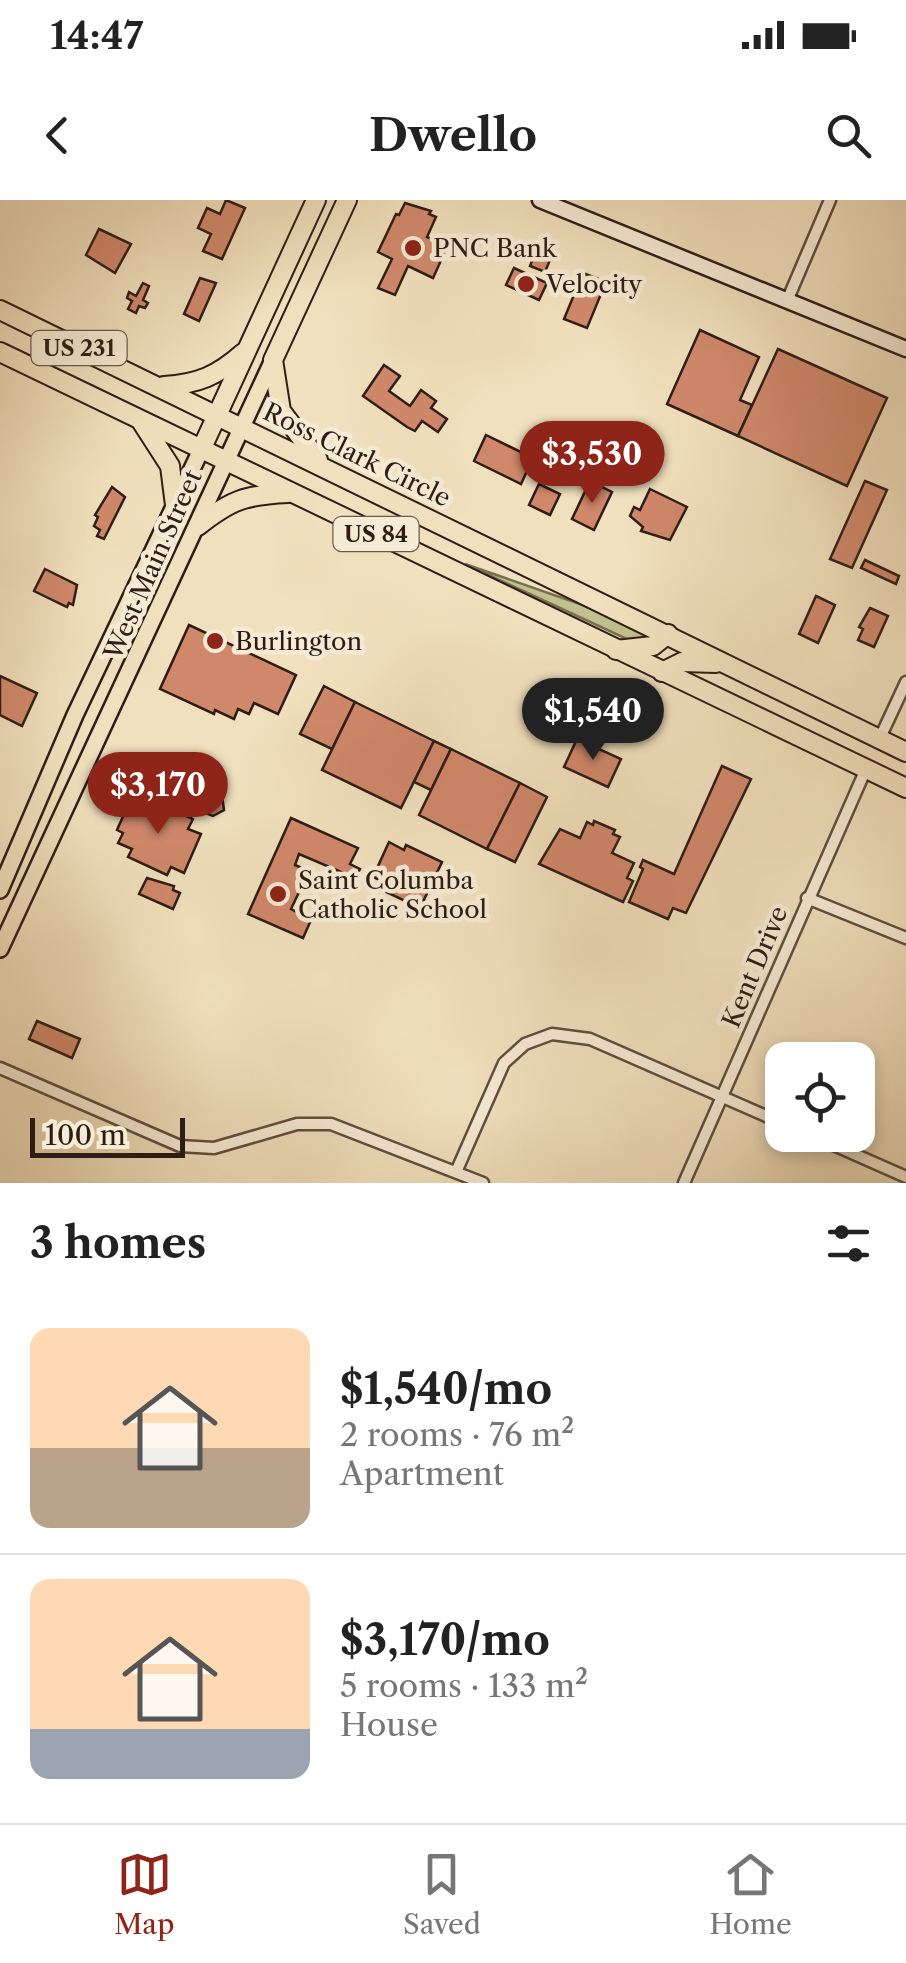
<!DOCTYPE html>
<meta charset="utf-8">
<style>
body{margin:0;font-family:"Libre Caslon Text",serif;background:#f2f2f2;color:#222;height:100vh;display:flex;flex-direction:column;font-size:38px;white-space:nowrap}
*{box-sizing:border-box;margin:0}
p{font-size:32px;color:#767676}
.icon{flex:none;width:55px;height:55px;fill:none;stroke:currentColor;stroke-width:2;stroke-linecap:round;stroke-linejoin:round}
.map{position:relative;height:983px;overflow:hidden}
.side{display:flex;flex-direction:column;background:#fff;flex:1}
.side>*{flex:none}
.tools{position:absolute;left:765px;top:842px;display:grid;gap:20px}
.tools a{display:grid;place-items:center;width:110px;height:110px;border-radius:20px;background:#fff;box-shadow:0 5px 15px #0003;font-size:50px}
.scale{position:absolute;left:30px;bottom:25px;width:155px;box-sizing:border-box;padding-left:10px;border:5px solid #2e1d15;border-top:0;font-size:28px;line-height:35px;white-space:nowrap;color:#2e1d15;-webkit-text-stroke:8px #f6ebd4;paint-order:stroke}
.price{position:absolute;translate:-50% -85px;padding:0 22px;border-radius:35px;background:#8f2418;color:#fff;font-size:32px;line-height:65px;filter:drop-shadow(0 2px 5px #0008)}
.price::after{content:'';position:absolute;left:50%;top:60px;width:30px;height:22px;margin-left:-15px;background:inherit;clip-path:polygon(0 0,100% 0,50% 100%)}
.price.current{background:#222;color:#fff}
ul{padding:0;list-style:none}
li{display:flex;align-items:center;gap:30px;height:250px;padding:0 30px}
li+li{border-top:2px solid #e0e0e0}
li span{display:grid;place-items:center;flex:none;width:280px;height:200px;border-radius:20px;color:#555}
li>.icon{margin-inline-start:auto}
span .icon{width:120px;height:120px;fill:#fffc;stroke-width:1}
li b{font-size:42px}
h2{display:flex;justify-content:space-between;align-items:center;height:120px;padding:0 30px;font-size:42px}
.status{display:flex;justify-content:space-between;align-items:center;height:70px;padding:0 50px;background:#fff;direction:ltr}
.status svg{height:28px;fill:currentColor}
header{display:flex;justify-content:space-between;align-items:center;height:130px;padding:0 30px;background:#fff;font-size:45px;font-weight:700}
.tabs{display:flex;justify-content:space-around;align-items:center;height:140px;border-top:2px solid #e0e0e0;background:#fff;font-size:28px;color:#767676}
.tabs a{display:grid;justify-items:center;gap:5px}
.tabs .current{color:#8f2418}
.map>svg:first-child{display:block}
</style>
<div class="status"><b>14:47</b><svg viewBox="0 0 49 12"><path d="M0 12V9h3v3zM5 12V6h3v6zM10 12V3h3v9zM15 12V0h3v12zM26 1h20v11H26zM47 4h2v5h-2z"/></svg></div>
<header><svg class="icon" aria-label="back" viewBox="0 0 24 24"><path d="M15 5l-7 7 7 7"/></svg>Dwello<svg class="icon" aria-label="search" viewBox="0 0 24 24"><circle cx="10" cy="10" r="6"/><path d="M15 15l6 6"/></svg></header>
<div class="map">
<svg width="906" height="983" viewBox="0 0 906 983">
<rect width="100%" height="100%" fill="#f1e0bd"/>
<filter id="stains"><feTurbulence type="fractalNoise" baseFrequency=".002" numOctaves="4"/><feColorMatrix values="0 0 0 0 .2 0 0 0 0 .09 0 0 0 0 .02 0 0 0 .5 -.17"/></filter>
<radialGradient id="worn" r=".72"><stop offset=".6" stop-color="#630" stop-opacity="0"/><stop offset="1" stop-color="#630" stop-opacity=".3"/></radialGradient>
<polygon fill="#c0c18d" stroke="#776f51" stroke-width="2.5" points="465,364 597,410 649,435 644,442 629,440"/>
<g fill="#d0886b" stroke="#2e1d15" stroke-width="2.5">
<polygon points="226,0 245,8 222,59 203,51 211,34 198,28 207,8 220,14"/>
<polygon points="405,3 431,11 429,14 436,17 427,37 448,45 433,78 408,66 395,95 378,88 392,59 378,52 396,14 399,15"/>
<polygon points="99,29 131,44 115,73 86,55"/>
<polygon points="539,43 554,50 545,72 530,66"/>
<polygon points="514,68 547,83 539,100 506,85"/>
<polygon points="583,73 606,82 587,128 564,119"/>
<polygon points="200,78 216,83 199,121 184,114"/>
<polygon points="143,83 149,86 143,100 148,103 145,108 139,106 136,113 128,109 132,101 127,98 129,92 136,96"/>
<polygon points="700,130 759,157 740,200 752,205 738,236 667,204"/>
<polygon points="778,149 887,198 847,286 738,236"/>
<polygon points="384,165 400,176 389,191 410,206 421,190 436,201 431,208 447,219 438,232 422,221 415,231 407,227 363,196"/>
<polygon points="486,235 533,258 521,284 474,261"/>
<polygon points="590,281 612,292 594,330 572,319"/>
<polygon points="865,281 887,290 852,368 830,359"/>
<polygon points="539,284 560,294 550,315 529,305"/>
<polygon points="112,287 125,297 104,339 97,336 100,330 94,326 98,317 95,315"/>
<polygon points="650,289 687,307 670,340 641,331 643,327 630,316 634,307 640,310"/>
<polygon points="865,360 899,376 896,384 861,368"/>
<polygon points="45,369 77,385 73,405 69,403 67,407 34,391"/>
<polygon points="816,396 835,405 818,443 799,434"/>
<polygon points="870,408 888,416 874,447 858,440 863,429 859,427"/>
<polygon points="189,425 296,475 278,514 254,503 249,514 238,509 234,519 215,510 214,514 160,489"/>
<polygon points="0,476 37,493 22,526 0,515"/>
<polygon points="324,486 355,502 332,549 300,534"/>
<polygon points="355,502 434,541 401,608 322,570"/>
<polygon points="577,539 621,559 608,587 564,567"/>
<polygon points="434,541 451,549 431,590 414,582"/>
<polygon points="451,549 520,583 487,649 419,615"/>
<polygon points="722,566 751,579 686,713 673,708 668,719 629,702 643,669 640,667 643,660 674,674"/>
<polygon points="178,574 214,589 222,595 224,610 213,616 173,601 169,596"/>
<polygon points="520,583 547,597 515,662 487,649"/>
<polygon points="154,601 193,619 188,629 201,634 184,673 171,667 167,675 128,657 132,649 118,643 123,633 117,630 129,603 150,610"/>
<polygon points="291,618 358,648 350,664 360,669 355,678 299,654 295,665 309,671 291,709 311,720 303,738 248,714"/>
<polygon points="594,621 615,630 613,634 620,637 612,653 634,663 627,678 633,681 623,702 539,664 560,629 580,638 587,622 593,625"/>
<polygon points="389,642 404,650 406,645 442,662 420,708 384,691 388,684 373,677"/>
<polygon points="147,678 174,686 173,690 180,693 173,709 139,694"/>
<polygon points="37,821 80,839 72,858 29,839"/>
</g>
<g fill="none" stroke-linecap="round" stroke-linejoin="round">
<defs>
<g id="minor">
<polyline points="787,101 830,0"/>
<polyline points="879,540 906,482"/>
<polyline points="807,698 906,738"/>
<polyline points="0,868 180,946 214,948 297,924 331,924 483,983"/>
<polyline points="811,935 906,977"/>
<polyline points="456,972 504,863 525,844 552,834 590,839 782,923"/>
<polyline points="684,983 866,569"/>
</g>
<polyline id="secondary" points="540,0 906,149"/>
<g id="primary">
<polyline points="0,690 75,515 201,250"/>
<polyline points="0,749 273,160"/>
</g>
<g id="trunk">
<polyline points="0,110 906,552"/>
<polyline points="0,152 906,588"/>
<path d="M 164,186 C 198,184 217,176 243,153"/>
<polyline points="141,221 170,266 175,305"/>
<polyline points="201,250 316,0"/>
<polyline points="318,260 281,211 273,160 347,0"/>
<path d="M 198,326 C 231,300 245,295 288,293"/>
<polyline points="616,450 653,446 668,434"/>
<polyline points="662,472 682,462 716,463"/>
</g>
</defs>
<use href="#minor" stroke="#5f4e3f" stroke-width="15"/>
<use href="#secondary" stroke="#2e1d15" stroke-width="19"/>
<use href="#primary" stroke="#2e1d15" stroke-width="20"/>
<use href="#trunk" stroke="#2e1d15" stroke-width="22"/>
<use href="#minor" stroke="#f6ebd4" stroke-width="10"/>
<use href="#secondary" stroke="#f6ebd4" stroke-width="14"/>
<use href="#primary" stroke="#f1e0bd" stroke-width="15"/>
<use href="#trunk" stroke="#f1e0bd" stroke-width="18"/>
</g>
<g fill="#8f2418" stroke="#f6ebd4" stroke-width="4">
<circle cx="413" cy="48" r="10"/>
<circle cx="526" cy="84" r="10"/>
<circle cx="215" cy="441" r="10"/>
<circle cx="278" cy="694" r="10"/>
</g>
<g text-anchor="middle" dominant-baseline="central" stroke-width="9" stroke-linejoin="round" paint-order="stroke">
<g fill="#f6ebd4" stroke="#6a5b4e" stroke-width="2.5">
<rect x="31.5" y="131" width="95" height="34" rx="8"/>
<rect x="333.5" y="317" width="85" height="34" rx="8"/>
</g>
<g font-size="22" font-weight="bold" fill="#2e1d15">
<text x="79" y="148">US 231</text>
<text x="376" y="334">US 84</text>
</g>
<g font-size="25" fill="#2e1d15" stroke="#f6ebd4" text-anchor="start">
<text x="433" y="48">PNC Bank</text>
<text x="546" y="84">Velocity</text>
<text x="235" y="441">Burlington</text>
<text x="298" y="680">Saint Columba<tspan x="298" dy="29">Catholic School</tspan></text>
</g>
<g font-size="25" fill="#2e1d15" stroke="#f6ebd4">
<text transform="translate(357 255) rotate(26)">Ross Clark Circle</text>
<text transform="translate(153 365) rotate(-66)">West Main Street</text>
<text transform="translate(755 767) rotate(-67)">Kent Drive</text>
</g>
</g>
<rect width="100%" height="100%" filter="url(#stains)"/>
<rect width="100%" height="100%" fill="url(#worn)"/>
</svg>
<div class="tools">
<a><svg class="icon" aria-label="locate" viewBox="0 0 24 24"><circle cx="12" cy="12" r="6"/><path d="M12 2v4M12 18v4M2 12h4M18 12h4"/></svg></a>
</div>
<div class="scale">100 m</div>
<b class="price" style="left:592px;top:306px">$3,530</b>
<b class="price current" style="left:593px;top:563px">$1,540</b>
<b class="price" style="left:158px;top:637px">$3,170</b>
</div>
<section class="side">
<h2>3 homes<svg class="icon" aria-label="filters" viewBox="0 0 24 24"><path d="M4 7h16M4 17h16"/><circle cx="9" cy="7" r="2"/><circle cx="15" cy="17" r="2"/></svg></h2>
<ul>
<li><span style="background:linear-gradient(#ffd9b3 60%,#b9a48a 0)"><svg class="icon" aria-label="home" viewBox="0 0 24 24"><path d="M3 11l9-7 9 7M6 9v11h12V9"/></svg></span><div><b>$1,540/mo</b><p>2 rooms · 76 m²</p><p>Apartment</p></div></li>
<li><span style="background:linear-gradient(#ffd9b3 75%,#9aa5b1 0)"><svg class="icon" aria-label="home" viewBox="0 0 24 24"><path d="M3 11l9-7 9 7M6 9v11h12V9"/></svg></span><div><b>$3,170/mo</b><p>5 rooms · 133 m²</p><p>House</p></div></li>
</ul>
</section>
<nav class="tabs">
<a class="current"><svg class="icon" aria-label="map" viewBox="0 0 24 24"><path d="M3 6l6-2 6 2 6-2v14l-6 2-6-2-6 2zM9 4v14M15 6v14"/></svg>Map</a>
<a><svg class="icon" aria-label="saved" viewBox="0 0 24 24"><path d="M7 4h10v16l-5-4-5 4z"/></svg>Saved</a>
<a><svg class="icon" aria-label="home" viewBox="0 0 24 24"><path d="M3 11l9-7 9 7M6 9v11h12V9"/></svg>Home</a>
</nav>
